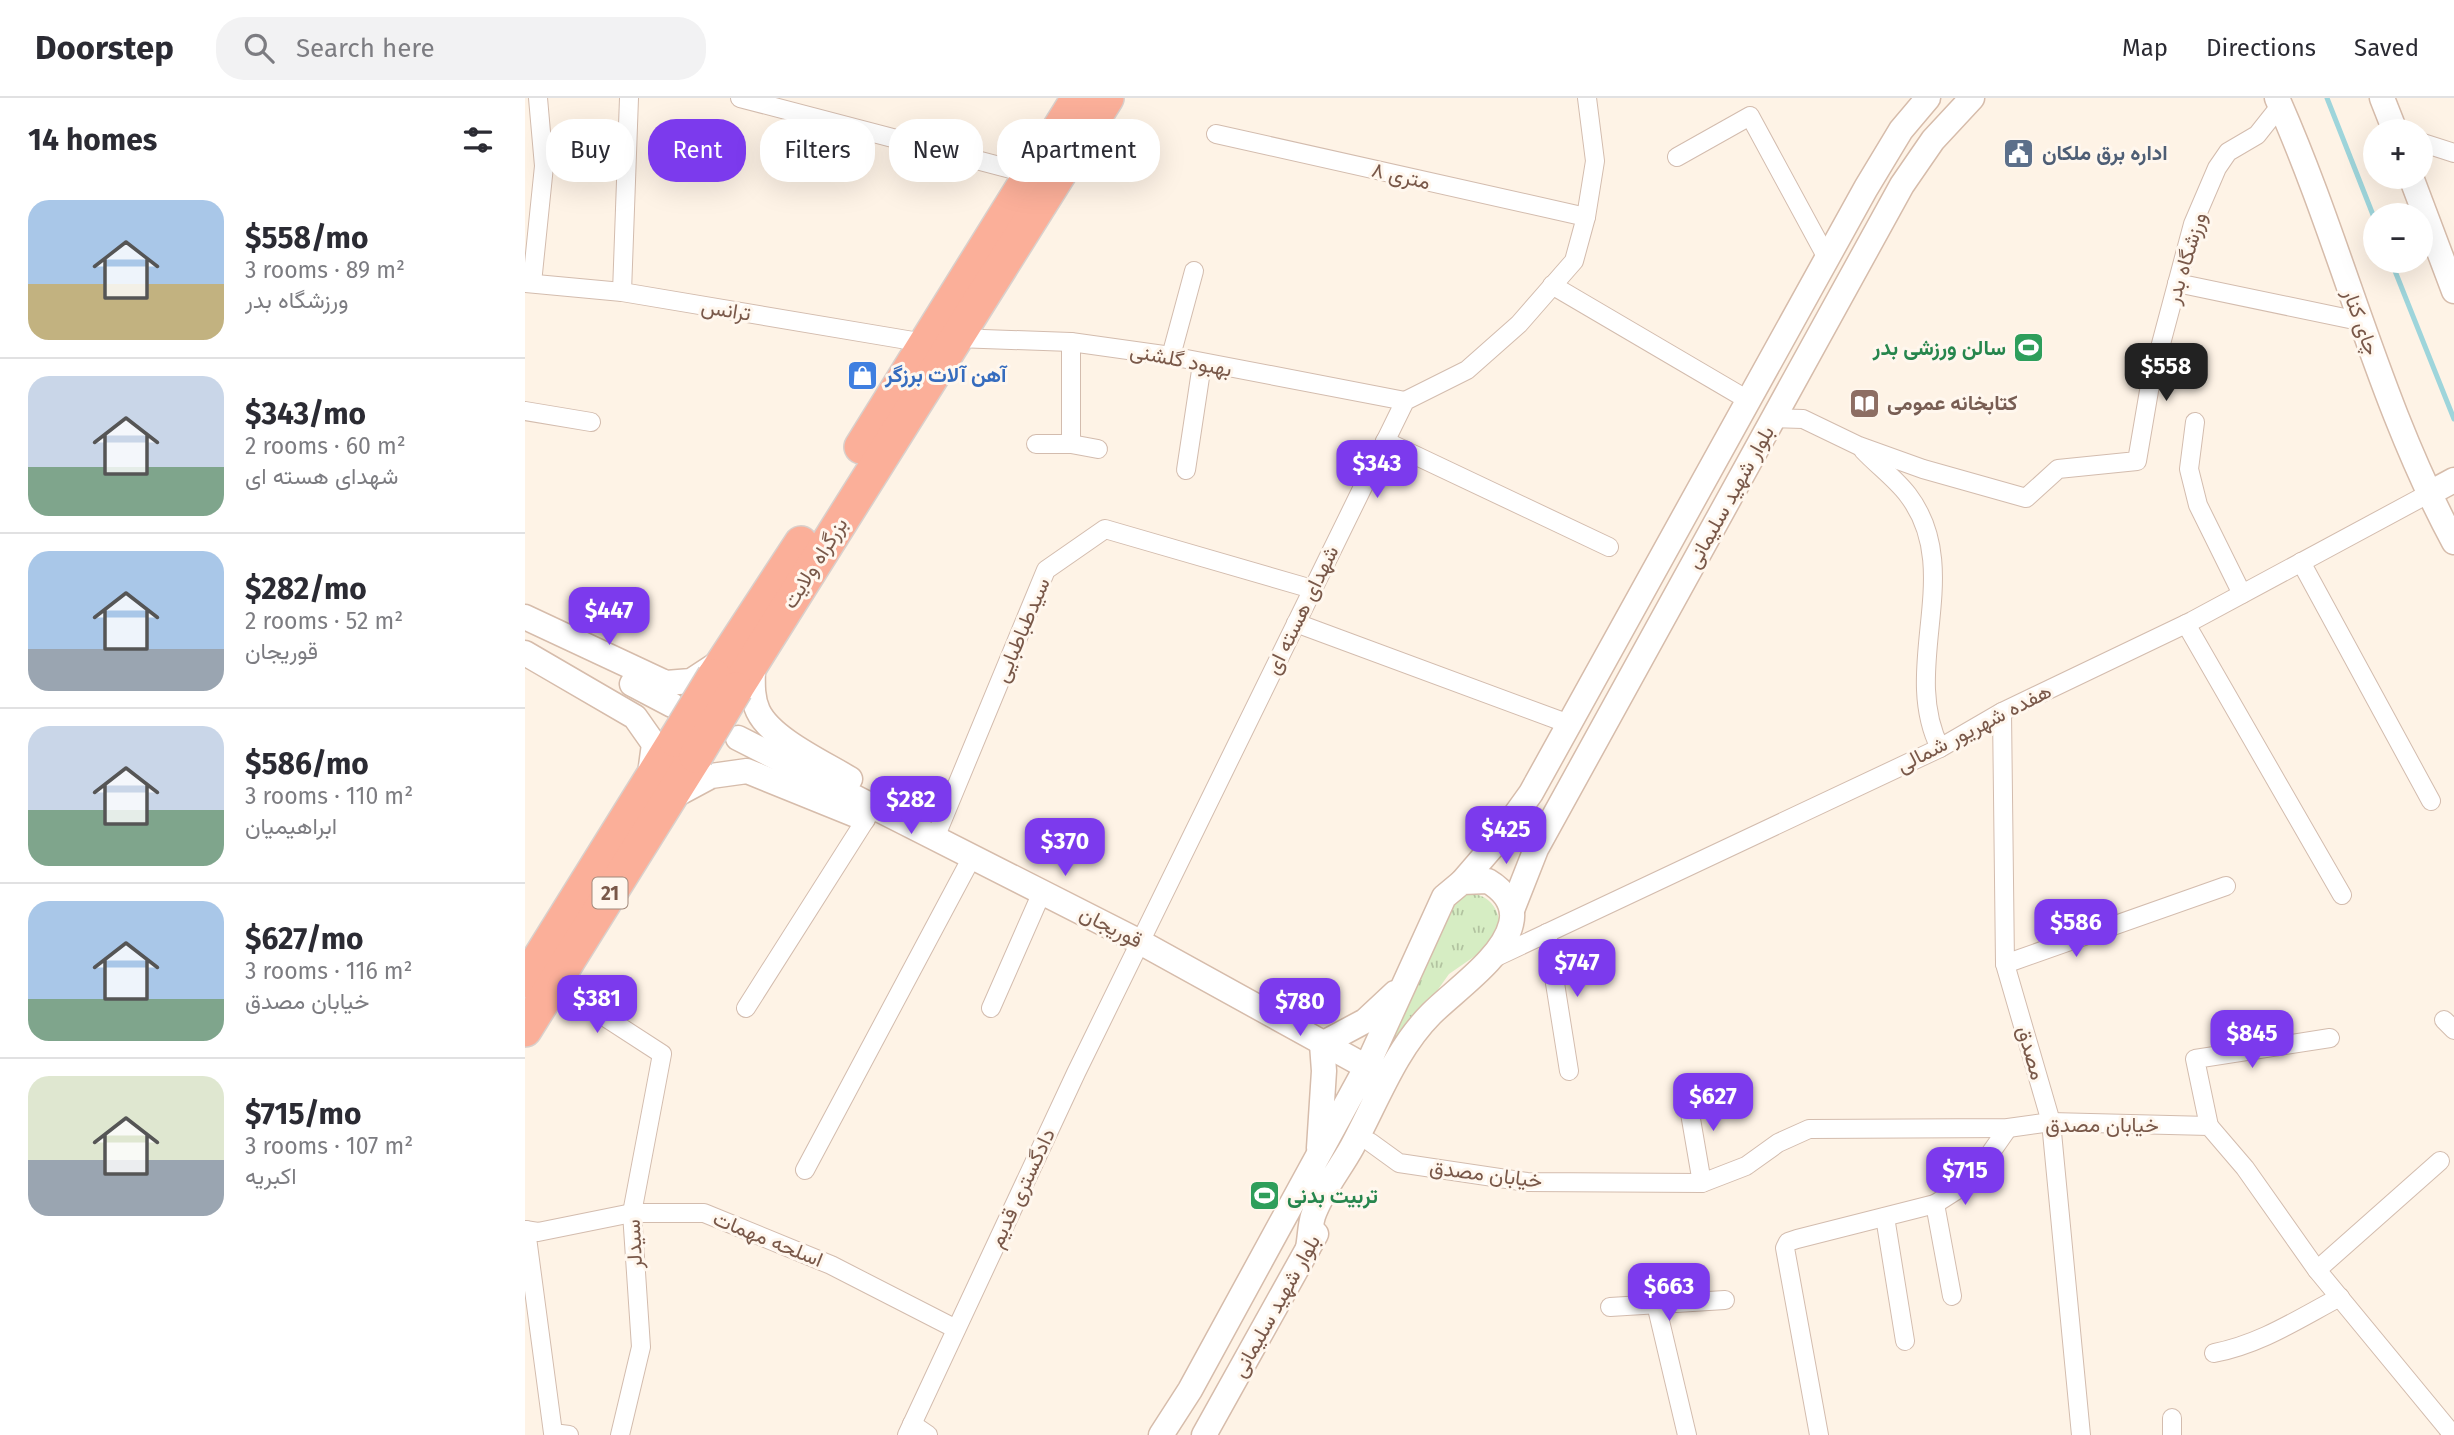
<!DOCTYPE html>
<meta charset="utf-8">
<style>
body{margin:0;font-family:"Fira Sans",Vazirmatn,sans-serif;background:#f2f2f3;color:#2b2b33;height:100vh;display:flex;flex-direction:column;font-size:26px;white-space:nowrap}
*{box-sizing:border-box;margin:0}
p{font-size:23px;color:#7c7c81}
.icon{flex:none;width:38px;height:38px;fill:none;stroke:currentColor;stroke-width:2;stroke-linecap:round;stroke-linejoin:round}
.map{position:relative;flex:1;overflow:hidden}
.side{display:flex;flex-direction:column;background:#fff;width:525px}
.side>*{flex:none}
.banner{position:absolute;left:21px;top:21px;width:665px;height:63px;display:flex;gap:14px}
.fabs{position:absolute;left:1838px;top:21px;display:grid;gap:14px}
.fabs a{display:grid;place-items:center;width:70px;height:70px;border-radius:50%;background:#fff;box-shadow:0 7px 28px #0002;font-size:35px}
.price{position:absolute;translate:-50% -60px;padding:0 16px;border-radius:14px;background:#7c3aed;color:#fff;font-size:23px;line-height:46px;filter:drop-shadow(0 2px 4px #0008)}
.price::after{content:'';position:absolute;left:50%;top:42px;width:21px;height:16px;margin-left:-10px;background:inherit;clip-path:polygon(0 0,100% 0,50% 100%)}
.price.selected{background:#222;color:#fff}
ul{padding:0;list-style:none}
li{display:flex;align-items:center;gap:21px;height:175px;padding:0 28px}
li+li{border-top:2px solid #e1e1e2}
li span{display:grid;place-items:center;flex:none;width:196px;height:140px;border-radius:21px;color:#555}
li>.icon{margin-inline-start:auto}
span .icon{width:84px;height:84px;fill:#fffc;stroke-width:1}
li b{font-size:30px}
h2{display:flex;justify-content:space-between;align-items:center;height:84px;padding:0 28px;font-size:30px}
.tag{padding:0 24px;border-radius:28px;background:#fff;box-shadow:0 7px 28px #0002;font-size:24px;line-height:63px}
.tag.selected{background:#7c3aed;color:#fff}
header{display:flex;align-items:center;gap:42px;box-sizing:border-box;height:98px;padding:0 35px;background:#fff;border-bottom:2px solid #e1e1e2}
header strong{font-size:33px}
nav{display:flex;gap:38px;margin-inline-start:auto;font-size:24px}
.search{width:490px;height:63px;background:#f2f2f3;display:flex;align-items:center;gap:18px;box-sizing:border-box;padding:0 24px;border-radius:28px;color:#7c7c81;font-size:26px}
main{display:flex;flex:1;min-height:0}
.map>svg:first-child{display:block}
</style>
<header>
<strong>Doorstep</strong>
<div class="search"><svg class="icon" aria-label="search" viewBox="0 0 24 24"><circle cx="10" cy="10" r="6"/><path d="M15 15l6 6"/></svg>Search here</div>
<nav><a>Map</a><a>Directions</a><a>Saved</a></nav>
</header>
<main>
<section class="side">
<h2>14 homes<svg class="icon" aria-label="filters" viewBox="0 0 24 24"><path d="M4 7h16M4 17h16"/><circle cx="9" cy="7" r="2"/><circle cx="15" cy="17" r="2"/></svg></h2>
<ul>
<li><span style="background:linear-gradient(#a9c7e8 60%,#c2b280 0)"><svg class="icon" aria-label="home" viewBox="0 0 24 24"><path d="M3 11l9-7 9 7M6 9v11h12V9"/></svg></span><div><b>$558/mo</b><p>3 rooms · 89 m²</p><p>ورزشگاه بدر</p></div></li>
<li><span style="background:linear-gradient(#c9d6e8 65%,#7fa58c 0)"><svg class="icon" aria-label="home" viewBox="0 0 24 24"><path d="M3 11l9-7 9 7M6 9v11h12V9"/></svg></span><div><b>$343/mo</b><p>2 rooms · 60 m²</p><p>شهدای هسته ای</p></div></li>
<li><span style="background:linear-gradient(#a9c7e8 70%,#9aa5b1 0)"><svg class="icon" aria-label="home" viewBox="0 0 24 24"><path d="M3 11l9-7 9 7M6 9v11h12V9"/></svg></span><div><b>$282/mo</b><p>2 rooms · 52 m²</p><p>قوریجان</p></div></li>
<li><span style="background:linear-gradient(#c9d6e8 60%,#7fa58c 0)"><svg class="icon" aria-label="home" viewBox="0 0 24 24"><path d="M3 11l9-7 9 7M6 9v11h12V9"/></svg></span><div><b>$586/mo</b><p>3 rooms · 110 m²</p><p>ابراهیمیان</p></div></li>
<li><span style="background:linear-gradient(#a9c7e8 70%,#7fa58c 0)"><svg class="icon" aria-label="home" viewBox="0 0 24 24"><path d="M3 11l9-7 9 7M6 9v11h12V9"/></svg></span><div><b>$627/mo</b><p>3 rooms · 116 m²</p><p>خیابان مصدق</p></div></li>
<li><span style="background:linear-gradient(#dfe7d0 60%,#9aa5b1 0)"><svg class="icon" aria-label="home" viewBox="0 0 24 24"><path d="M3 11l9-7 9 7M6 9v11h12V9"/></svg></span><div><b>$715/mo</b><p>3 rooms · 107 m²</p><p>اکبریه</p></div></li>
</ul>
</section>
<div class="map">
<svg width="1929" height="1337" viewBox="0 0 1929 1337">
<defs>
<pattern id="grass-tufts" width="24" height="20" patternUnits="userSpaceOnUse" patternTransform="scale(1.75)"><rect width="24" height="20" fill="#d6edc3"/><path d="M3 7l-1-3M5 7V3M7 7l1-3M15 17l-1-3M17 17v-4M19 17l1-3" fill="none" stroke="#b2c3a0"/></pattern>
</defs>
<rect width="100%" height="100%" fill="#fef3e6"/>
<path fill="url(#grass-tufts)" d="M 937,795 C 962,795 972,805 976,830 L 963,849 L 924,876 L 872,949 L 858,945 L 916,824 Z"/>
<g fill="none" stroke-linecap="round" stroke-linejoin="round">
<g stroke="#9ed5db" stroke-width="5">
<polyline points="1802,0 1850,122"/>
<polyline points="1866,163 1929,321"/>
</g>
<defs>
<g id="street">
<polyline points="215,0 505,76"/>
<polyline points="691,36 1061,119"/>
<polyline points="1895,44 1929,55"/>
<polyline points="1152,59 1225,18 1302,160"/>
<polyline points="0,185 97,194 400,245"/>
<polyline points="7,185 19,68 13,0"/>
<polyline points="1652,185 1834,223"/>
<polyline points="1027,187 1223,302"/>
<polyline points="97,194 104,0"/>
<polyline points="431,240 546,244 646,258 880,303"/>
<polyline points="546,244 546,346"/>
<polyline points="646,258 669,173"/>
<polyline points="0,313 66,324"/>
<polyline points="1249,320 1278,321 1334,348 1398,371 1501,400 1533,371 1612,363 1625,287 1668,126 1692,70 1703,54 1732,37 1755,8"/>
<polyline points="1670,324 1664,371 1673,407 1717,496"/>
<polyline points="860,343 1084,449"/>
<polyline points="511,346 546,346 573,351"/>
<path d="M 1338,352 C 1352,367 1371,381 1383,397 C 1441,473 1374,569 1415,650"/>
<polyline points="661,372 677,266"/>
<polyline points="1776,464 1906,703"/>
<polyline points="771,525 1044,626"/>
<polyline points="1661,526 1817,797"/>
<polyline points="1477,614 1480,866 1526,1024 1556,1337"/>
<polyline points="410,740 521,472 580,431 787,491"/>
<polyline points="1022,835 1044,973"/>
<polyline points="969,860 1415,650 1477,614 1667,523 1903,396"/>
<polyline points="1480,866 1701,788"/>
<polyline points="29,886 137,956 107,1115 116,1249 95,1337"/>
<polyline points="221,910 341,721"/>
<polyline points="466,910 517,794"/>
<polyline points="1919,922 1929,932"/>
<polyline points="1161,992 1177,1085"/>
<polyline points="1684,1028 1670,961 1805,940"/>
<polyline points="845,1044 874,1065 1002,1084 1177,1085 1221,1068 1253,1045 1284,1031 1483,1030 1526,1024 1684,1028 1720,1070 1792,1172 1928,1337"/>
<polyline points="280,1072 447,759"/>
<polyline points="1360,1119 1380,1243"/>
<polyline points="0,1132 13,1134 107,1115 179,1115 306,1167 431,1231"/>
<polyline points="1,1132 28,1335 44,1337"/>
<polyline points="1792,1172 1915,1063"/>
<polyline points="1427,1198 1410,1106 1446,1083 1483,1030"/>
<polyline points="1131,1206 1162,1337"/>
<polyline points="1085,1209 1200,1202"/>
<path d="M 1689,1255 C 1736,1246 1773,1221 1815,1199"/>
<polyline points="1647,1320 1647,1337"/>
<polyline points="387,1326 403,1337"/>
<polyline points="382,1337 551,975 880,303 942,272 994,226 1049,163 1061,119 1070,63 1062,0"/>
<polyline points="1294,1337 1260,1150 1263,1144 1272,1141 1410,1106"/>
</g>
<g id="secondary">
<path d="M 1752,0 C 1817,146 1853,304 1929,444"/>
<polyline points="1857,0 1870,33"/>
<polyline points="1886,79 1929,193"/>
<polyline points="1903,396 1929,382"/>
<polyline points="0,519 141,585 166,583 192,566"/>
<polyline points="0,555 110,619 129,646 125,676"/>
<path d="M 228,565 C 228,581 226,598 233,613 C 246,641 299,665 325,681"/>
<polyline points="107,586 147,607"/>
<polyline points="213,640 615,844 856,977"/>
<polyline points="145,700 186,678 222,673 338,720"/>
<polyline points="937,784 968,748 1006,695 1341,90 1376,32 1403,0"/>
<polyline points="987,812 1011,751 1377,87 1408,42 1447,0"/>
<polyline points="794,1050 799,973 797,946 840,923 870,895"/>
<path d="M 636,1337 L 665,1292 L 842,968 L 919,799 L 937,784 L 963,783 C 978,792 991,807 986,826 C 978,860 930,892 906,916 C 870,952 851,1005 827,1049 C 815,1071 796,1094 788,1118 C 785,1128 785,1140 783,1150"/>
<polyline points="679,1337 791,1136"/>
<polyline points="1928,1337 1929,1336"/>
</g>
<g id="highway">
<polyline points="336,349 553,0"/>
<polyline points="189,578 276,445"/>
<polyline points="211,591 582,0"/>
<polyline points="0,883 150,642"/>
<polyline points="0,932 171,658"/>
</g>
</defs>
<use href="#street" stroke="#d3bcae" stroke-width="20"/>
<use href="#secondary" stroke="#d6bcab" stroke-width="27"/>
<use href="#highway" stroke="#d9d0cc" stroke-width="36"/>
<use href="#street" stroke="#fff" stroke-width="18"/>
<use href="#secondary" stroke="#fff" stroke-width="24"/>
<use href="#highway" stroke="#fbaf99" stroke-width="33"/>
<defs>
<g id="highway-bridge">
<polyline points="150,642 189,578"/>
<polyline points="171,658 211,591"/>
</g>
</defs>
<use href="#highway-bridge" stroke="#d9d0cc" stroke-width="36" stroke-linecap="butt"/>
<use href="#highway-bridge" stroke="#fbaf99" stroke-width="33"/>
</g>
<defs>
<symbol id="civic-square" viewBox="-11 -11 22 22"><rect x="-9" y="-9" width="18" height="18" rx="4" fill="#5c6f8a" stroke="#fff7ee"/><path d="M-.6-6.5H3V-4.5H.6V-3L4-1V1h2V6H-6V1h2V-1L-.6-3ZM-1.2 2.5V6h2.4V2.5Z" fill="#fff"/></symbol>
<symbol id="stadium-square" viewBox="-11 -11 22 22"><rect x="-9" y="-9" width="18" height="18" rx="4" fill="#2e9e5b" stroke="#fff7ee"/><path d="M0-5a6.5 5 0 1 0 0 10a6.5 5 0 1 0 0-10ZM-3.5-1.8h7v3.6h-7Z" fill="#fff"/></symbol>
<symbol id="shop-square" viewBox="-11 -11 22 22"><rect x="-9" y="-9" width="18" height="18" rx="4" fill="#3f7fe0" stroke="#fff7ee"/><path d="M-5-2.5h2.3a2.7 3.5 0 0 1 5.4 0H5L5.5 6h-11ZM-1.5-2.5h3a1.5 2.3 0 0 0-3 0Z" fill="#fff"/></symbol>
<symbol id="library-square" viewBox="-11 -11 22 22"><rect x="-9" y="-9" width="18" height="18" rx="4" fill="#8d6e63" stroke="#fff7ee"/><path d="M-6-4Q-3-5.5-.7-3.5V5Q-3 3-6 4ZM6-4Q3-5.5 .7-3.5V5Q3 3 6 4Z" fill="#fff"/></symbol>
</defs>
<g fill-rule="evenodd">
<use href="#civic-square" x="1476" y="38" width="35" height="35"/>
<use href="#stadium-square" x="1486" y="232" width="35" height="35"/>
<use href="#shop-square" x="320" y="260" width="35" height="35"/>
<use href="#library-square" x="1322" y="288" width="35" height="35"/>
<use href="#stadium-square" x="722" y="1080" width="35" height="35"/>
</g>
<g text-anchor="middle" dominant-baseline="central" stroke-width="6" stroke-linejoin="round" paint-order="stroke">
<rect fill="#fff7ee" stroke="#a1887a" stroke-width="2" x="67.5" y="779.5" width="35" height="31" rx="5"/>
<g font-size="19" font-weight="bold" fill="#795849">
<text x="85" y="795">21</text>
</g>
<g font-size="21" font-weight="bold" fill="#4e5e75" stroke="#fff7ee" text-anchor="start">
<text x="1517" y="55">اداره برق ملکان</text>
</g>
<g font-size="21" fill="#795849" stroke="#fff7ee">
<text transform="translate(876 78) rotate(13)">۸ متری</text>
<text transform="translate(1661 160) rotate(-73)">ورزشگاه بدر</text>
<text transform="translate(201 212) rotate(9)">ترانس</text>
<text transform="translate(1836 224) rotate(70)">چای کنار</text>
<text transform="translate(656 262) rotate(11)">بهبود گلشنی</text>
<text transform="translate(1205 399) rotate(-61)">بلوار شهید سلیمانی</text>
<text transform="translate(290 465) rotate(-58)">بزرگراه ولایت</text>
<text transform="translate(777 512) rotate(-64)">شهدای هسته ای</text>
<text transform="translate(497 532) rotate(-67)">سیدطباطبایی</text>
<text transform="translate(1449 630) rotate(-27)">هفده شهریور شمالی</text>
<text transform="translate(586 829) rotate(27)">قوریجان</text>
<text transform="translate(1506 955) rotate(74)">مصدق</text>
<text x="1577" y="1027">خیابان مصدق</text>
<text transform="translate(961 1076) rotate(7)">خیابان مصدق</text>
<text transform="translate(497 1090) rotate(-65)">دادگستری قدیم</text>
<text transform="translate(243 1141) rotate(22)">اسلحه مهمات</text>
<text transform="translate(109 1146) rotate(-93)">سیدلر</text>
<text transform="translate(751 1208) rotate(-61)">بلوار شهید سلیمانی</text>
</g>
<g font-size="21" font-weight="bold" fill="#27864d" stroke="#fff7ee" text-anchor="end">
<text x="1481" y="250">سالن ورزشی بدر</text>
<text x="762" y="1098" text-anchor="start">تربیت بدنی</text>
</g>
<g font-size="21" font-weight="bold" fill="#366cbe" stroke="#fff7ee" text-anchor="start">
<text x="360" y="277">آهن آلات برزگر</text>
</g>
<g font-size="21" font-weight="bold" fill="#785e54" stroke="#fff7ee" text-anchor="start">
<text x="1362" y="305">کتابخانه عمومی</text>
</g>
</g>
</svg>
<div class="fabs">
<a>+</a>
<a>−</a>
</div>
<b class="price selected" style="left:1641px;top:305px">$558</b>
<b class="price" style="left:852px;top:402px">$343</b>
<b class="price" style="left:84px;top:549px">$447</b>
<b class="price" style="left:386px;top:738px">$282</b>
<b class="price" style="left:981px;top:768px">$425</b>
<b class="price" style="left:540px;top:780px">$370</b>
<b class="price" style="left:1551px;top:861px">$586</b>
<b class="price" style="left:1052px;top:901px">$747</b>
<b class="price" style="left:72px;top:937px">$381</b>
<b class="price" style="left:775px;top:940px">$780</b>
<b class="price" style="left:1727px;top:972px">$845</b>
<b class="price" style="left:1188px;top:1035px">$627</b>
<b class="price" style="left:1440px;top:1109px">$715</b>
<b class="price" style="left:1144px;top:1225px">$663</b>
<div class="banner">
<a class="tag">Buy</a>
<a class="tag selected">Rent</a>
<a class="tag">Filters</a>
<a class="tag">New</a>
<a class="tag">Apartment</a>
</div>
</div>
</main>
